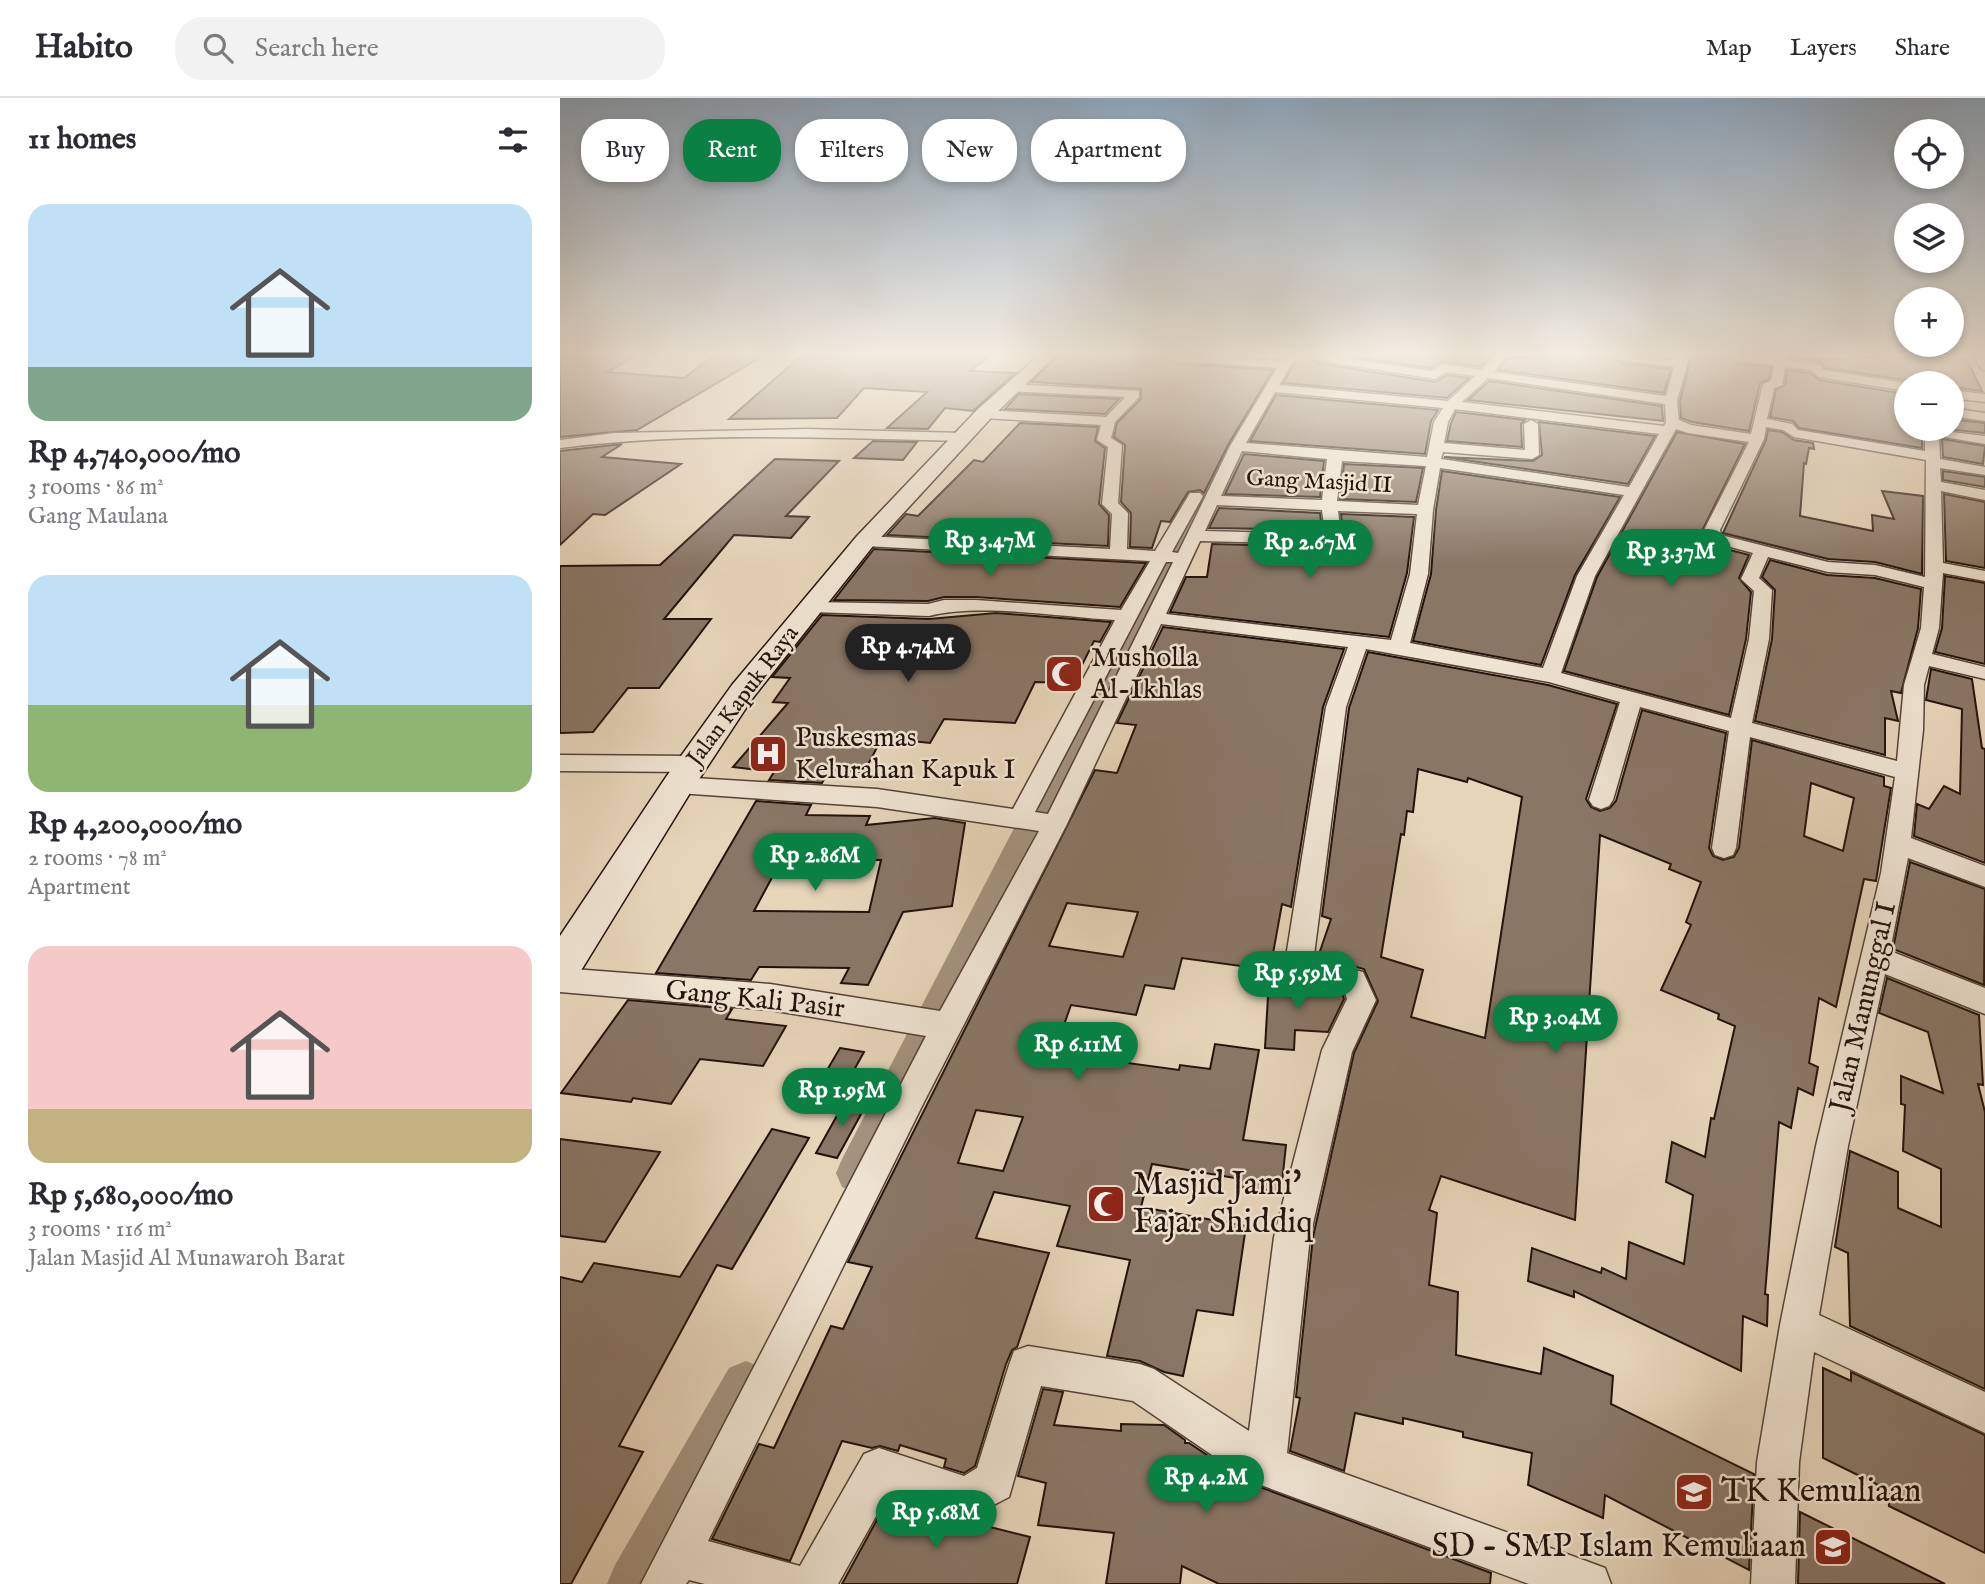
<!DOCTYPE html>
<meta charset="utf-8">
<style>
body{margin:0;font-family:"IM FELL English",serif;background:#f2f2f3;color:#2b2b33;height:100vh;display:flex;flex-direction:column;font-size:26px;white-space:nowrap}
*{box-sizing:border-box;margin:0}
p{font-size:23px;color:#7c7c81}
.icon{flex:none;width:38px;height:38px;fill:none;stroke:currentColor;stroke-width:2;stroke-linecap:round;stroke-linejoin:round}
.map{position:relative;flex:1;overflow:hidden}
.sheet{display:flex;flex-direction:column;background:#fff;width:560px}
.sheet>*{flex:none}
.banner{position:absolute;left:21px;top:21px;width:665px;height:63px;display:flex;gap:14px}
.buttons{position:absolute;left:1334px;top:21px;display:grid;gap:14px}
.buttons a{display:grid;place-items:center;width:70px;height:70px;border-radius:50%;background:#fff;box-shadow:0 4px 10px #0003;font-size:35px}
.price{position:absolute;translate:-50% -60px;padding:0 16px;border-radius:24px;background:#0b8043;color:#fff;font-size:23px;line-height:46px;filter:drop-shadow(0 2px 4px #0008)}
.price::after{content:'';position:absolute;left:50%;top:42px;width:21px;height:16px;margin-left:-10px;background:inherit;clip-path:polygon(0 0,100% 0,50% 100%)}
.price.active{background:#222;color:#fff}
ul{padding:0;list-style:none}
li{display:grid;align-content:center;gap:14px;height:371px;padding:0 28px}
li span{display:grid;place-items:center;height:217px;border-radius:21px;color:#555}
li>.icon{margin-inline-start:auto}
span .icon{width:126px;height:126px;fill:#fffc;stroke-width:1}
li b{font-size:30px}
h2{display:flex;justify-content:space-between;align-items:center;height:84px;padding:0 28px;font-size:30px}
.tag{padding:0 24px;border-radius:28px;background:#fff;box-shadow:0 4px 10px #0003;font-size:24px;line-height:63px}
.tag.active{background:#0b8043;color:#fff}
header{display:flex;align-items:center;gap:42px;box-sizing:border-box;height:98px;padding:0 35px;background:#fff;border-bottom:2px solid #e1e1e2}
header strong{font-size:33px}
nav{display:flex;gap:38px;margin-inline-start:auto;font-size:24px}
.search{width:490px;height:63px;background:#f2f2f3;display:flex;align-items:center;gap:18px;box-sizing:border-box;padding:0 24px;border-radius:28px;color:#7c7c81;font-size:26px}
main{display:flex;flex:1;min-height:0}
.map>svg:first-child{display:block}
</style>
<header>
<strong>Habito</strong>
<div class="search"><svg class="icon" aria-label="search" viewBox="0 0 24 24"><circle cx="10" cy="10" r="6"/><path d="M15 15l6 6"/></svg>Search here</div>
<nav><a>Map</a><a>Layers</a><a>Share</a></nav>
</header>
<main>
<section class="sheet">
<h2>11 homes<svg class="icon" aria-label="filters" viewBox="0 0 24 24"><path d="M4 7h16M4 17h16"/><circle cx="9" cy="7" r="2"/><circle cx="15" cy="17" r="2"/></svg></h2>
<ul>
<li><span style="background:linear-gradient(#bfe0f5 75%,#7fa58c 0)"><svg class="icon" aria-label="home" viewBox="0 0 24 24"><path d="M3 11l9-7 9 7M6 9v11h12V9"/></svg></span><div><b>Rp 4,740,000/mo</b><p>3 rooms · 86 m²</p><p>Gang Maulana</p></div></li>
<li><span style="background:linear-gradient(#bfe0f5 60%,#8fb573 0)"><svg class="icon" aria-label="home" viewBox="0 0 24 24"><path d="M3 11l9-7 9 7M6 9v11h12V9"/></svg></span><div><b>Rp 4,200,000/mo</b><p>2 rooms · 78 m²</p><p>Apartment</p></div></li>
<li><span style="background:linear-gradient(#f6c9c9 75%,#c2b280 0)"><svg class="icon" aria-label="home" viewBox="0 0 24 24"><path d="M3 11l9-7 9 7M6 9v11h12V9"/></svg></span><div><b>Rp 5,680,000/mo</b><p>3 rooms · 116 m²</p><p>Jalan Masjid Al Munawaroh Barat</p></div></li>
</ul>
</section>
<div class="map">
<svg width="1425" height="1486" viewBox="0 0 1425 1486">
<rect width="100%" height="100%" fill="#e7d5ba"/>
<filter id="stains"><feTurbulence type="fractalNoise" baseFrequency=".00286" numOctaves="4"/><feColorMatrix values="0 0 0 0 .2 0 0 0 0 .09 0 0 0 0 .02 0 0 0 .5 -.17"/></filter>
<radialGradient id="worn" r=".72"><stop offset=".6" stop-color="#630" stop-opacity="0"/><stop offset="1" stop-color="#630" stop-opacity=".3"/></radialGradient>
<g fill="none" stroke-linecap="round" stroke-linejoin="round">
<g fill="#a4937f" fill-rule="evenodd">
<polygon points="713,259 727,259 680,336 620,466 506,684 310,1089 296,1095 282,1089 276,1075 282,1061 478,684 600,466 664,336"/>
<polygon points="186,1263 203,1270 210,1287 103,1486 47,1486 55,1467 169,1270"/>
</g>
</g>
<g fill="#897766" stroke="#23120c" stroke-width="2" fill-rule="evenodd">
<polygon points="0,259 74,259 47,274 124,280 152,259 201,259 77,332 0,339"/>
<polygon points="240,259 429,259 410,273 455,275 413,313 385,310 368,331 327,330 367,294 304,290 277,320 169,321"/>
<polygon points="496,259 605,260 613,265 713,272 668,347 644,395 640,392 628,394 610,424 601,423 592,450 570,449 571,415 561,404 565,347 554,339 557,325 581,301 581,291 471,284"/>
<polygon points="738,259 749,259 757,265 875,284 887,277 909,280 887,300 723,285"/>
<polygon points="792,259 930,259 921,269 883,263 871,270"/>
<polygon points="948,259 1052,259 1060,265 1111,271 1104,295 939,272"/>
<polygon points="1131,259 1168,259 1176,265 1211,269 1209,281 1200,285 1189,333 1132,324 1121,320 1120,303"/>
<polygon points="1229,259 1289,262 1289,259 1374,259 1407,262 1422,293 1391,289 1391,285 1349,285 1346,282 1265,270 1259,263"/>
<polygon points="1227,272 1250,275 1259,282 1346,296 1346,331 1362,331 1362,350 1239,330 1233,323 1210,319 1216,292 1225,287"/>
<polygon points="929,283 1102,308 1103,323 908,302"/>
<polygon points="459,296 559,301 545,316 445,311"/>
<polygon points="716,297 878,312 871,323 865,356 690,343"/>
<polygon points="896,314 965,322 961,326 962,349 887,343 891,325"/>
<polygon points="1391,321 1425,325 1425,335 1386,331 1391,331"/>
<polygon points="979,324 1095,338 1068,386 884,359 973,363 982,357"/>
<polygon points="460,325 538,329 535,343 545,350 539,406 549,417 548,448 327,437 346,416 358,418 414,362 423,364"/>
<polygon points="1208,332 1222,334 1234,342 1253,345 1254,351 1249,350 1246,366 1244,365 1240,418 1313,433 1312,417 1334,421 1322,393 1363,398 1362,476 1315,464 1268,461 1163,435 1206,342"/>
<polygon points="1117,334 1185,346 1142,433 1147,446 1189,457 1179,480 1191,494 1186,541 1169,617 1004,573 1037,479"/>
<polygon points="1382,341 1425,348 1423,366 1383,359"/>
<polygon points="313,343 353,344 357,344 343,362 294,360"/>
<polygon points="62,346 42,359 121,366 45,417 33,416 0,447 0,353"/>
<polygon points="684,356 764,363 760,399 665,396"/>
<polygon points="215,361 279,363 226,418 249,419 231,440 174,437 104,521 151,521 99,590 68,590 33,634 0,635 0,468 100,467"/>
<polygon points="784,366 863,370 856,404 780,401"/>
<polygon points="882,373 1060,399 1015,477 981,567 853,543 871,476 876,412"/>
<polygon points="1383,373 1425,379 1425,389 1383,382"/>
<polygon points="1384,396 1425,404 1425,470 1386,463"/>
<polygon points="659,410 760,415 762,432 649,430"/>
<polygon points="781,416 854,419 847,475 829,539 610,514 626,479 647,479 652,446 763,449 783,437"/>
<polygon points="314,451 586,465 560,509 416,499 384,499 368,503 274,502"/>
<polygon points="1210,462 1267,477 1315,480 1361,491 1358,530 1341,595 1331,593 1338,623 1325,620 1325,657 1195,623 1212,541 1215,492 1202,479"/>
<polygon points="1385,478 1425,485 1425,566 1375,554 1382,530"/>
<polygon points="436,515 551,524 540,544 534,543 513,585 475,584 455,625 384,621 370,645 322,640 304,674 269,672 262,685 209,682 214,674 173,669 228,605 213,604 230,580 212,579 262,517 369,521"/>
<path d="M 603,529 L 784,551 L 763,609 L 731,809 L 722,806 L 710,872 L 622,860 L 614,891 L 585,887 L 576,917 L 511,907 L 494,955 L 619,972 L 620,967 L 650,971 L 655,946 L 699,952 L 683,1042 L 726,1047 L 721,1094 L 680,1089 L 681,1081 L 592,1066 L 581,1109 L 686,1128 L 673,1217 L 637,1212 L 623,1278 L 604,1274 L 580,1263 L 547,1258 L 570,1162 L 497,1148 L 510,1108 L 434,1094 L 416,1140 L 489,1155 L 457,1249 L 452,1252 L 446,1266 L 415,1368 L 404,1375 L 384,1369 L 386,1361 L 340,1347 L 338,1353 L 320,1348 L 312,1350 L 282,1343 L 230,1463 L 152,1441 L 199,1346 L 214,1350 L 271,1228 L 283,1231 L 312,1169 L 288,1164 L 535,672 L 557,675 L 576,627 L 557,625 ZM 507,805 L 578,814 L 563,859 L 489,848 ZM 416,1012 L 463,1019 L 443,1073 L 398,1065 Z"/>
<path d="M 808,554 L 988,587 L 1057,606 L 1026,701 L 1031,709 L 1040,713 L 1050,710 L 1056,703 L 1082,612 L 1166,635 L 1149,750 L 1153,758 L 1163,762 L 1174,759 L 1179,750 L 1192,642 L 1324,679 L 1324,688 L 1331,690 L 1316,783 L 1304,781 L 1276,909 L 1259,900 L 1249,965 L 1258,969 L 1253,997 L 1238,990 L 1231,1030 L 1219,1024 L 1205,1196 L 1208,1197 L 1207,1228 L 1183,1218 L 1181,1273 L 1014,1193 L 1014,1199 L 968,1183 L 972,1150 L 1041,1175 L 1042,1170 L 1066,1181 L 1069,1144 L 1124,1166 L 1133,1097 L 1106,1084 L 1112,1044 L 1145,1059 L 1151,1020 L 1154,1021 L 1175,928 L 1158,921 L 1159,916 L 1101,892 L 1131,827 L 1126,824 L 1141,784 L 1109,771 L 1111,766 L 1040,737 L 1015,1122 L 881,1078 L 869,1112 L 877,1115 L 869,1187 L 898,1194 L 896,1257 L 981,1276 L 984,1250 L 1053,1278 L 1051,1306 L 1194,1376 L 1189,1472 L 1045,1397 L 1043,1420 L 968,1387 L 972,1355 L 903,1339 L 903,1334 L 843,1320 L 843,1326 L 795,1315 L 784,1373 L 730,1353 L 740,1300 L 736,1299 L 753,1139 L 794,955 L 818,903 L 804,871 L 758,859 L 771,821 L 762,818 L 789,610 ZM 858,671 L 907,684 L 908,680 L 962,699 L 925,940 L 851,919 L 863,872 L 821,859 L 841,736 L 844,737 L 847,713 L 853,714 ZM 1251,685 L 1294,700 L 1283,753 L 1244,738 Z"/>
<polygon points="1371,571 1412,581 1422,650 1425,651 1425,765 1354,738 1357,706 1369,711 1384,688 1400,696 1402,611 1366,602"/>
<path d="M 196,703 L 251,707 L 246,717 L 310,718 L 306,727 L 375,720 L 405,725 L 392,808 L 343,814 L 308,887 L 281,885 L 289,870 L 199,869 L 191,882 L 96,875 ZM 222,761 L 321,762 L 309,814 L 194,813 Z"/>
<polygon points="1350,764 1425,791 1424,887 1333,851"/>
<polygon points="1327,880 1419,917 1423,987 1418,986 1425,1014 1425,1291 1290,1228 1288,1155 1275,1149 1290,1053 1338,1074 1338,1110 1381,1129 1381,1071 1343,1053 1345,1007 1341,1006 1341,978 1383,995 1368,934 1319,915"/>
<polygon points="709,881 736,882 782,895 784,901 768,934 735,932 734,952 705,950"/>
<polygon points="68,902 172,911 166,921 226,928 203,968 140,961 111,1006 73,1000 71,1004 1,995"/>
<polygon points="280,950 304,954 278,1001 253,996"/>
<polygon points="288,998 306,1007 277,1060 256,1055"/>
<polygon points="212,1031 249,1040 172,1171 157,1167 59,1348 83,1354 11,1486 0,1486 0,1179 22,1184 34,1165 120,1179"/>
<polygon points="0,1041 100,1054 45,1144 0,1138"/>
<polygon points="1263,1270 1291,1283 1291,1274 1425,1337 1425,1455 1329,1408 1328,1392 1263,1360"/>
<polygon points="483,1291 503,1294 494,1327 561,1333 561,1326 604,1327 625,1342 625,1345 629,1345 689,1385 931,1475 930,1486 659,1486 622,1468 620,1486 546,1486 554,1435 478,1427 486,1385 458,1378"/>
<polygon points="330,1398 406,1423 470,1439 457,1486 282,1486"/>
<polygon points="1240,1414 1385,1486 1238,1486"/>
</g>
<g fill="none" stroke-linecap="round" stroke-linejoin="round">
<defs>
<g id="minor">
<path d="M 607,259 L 656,259 L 721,263 L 723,259 L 735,259 L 719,287 L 888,303 L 915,278 L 886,274 L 875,281 L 757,262 L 751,259 L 777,259 L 872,273 L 883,266 L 922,272 L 933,259 L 945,259 L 934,274 L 1106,298 L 1114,269 L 1060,262 L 1054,259 L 1116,262 L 1117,259 L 1129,259 L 1117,303 L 1119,322 L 1131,327 L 1191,336 L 1203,286 L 1211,283 L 1214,267 L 1176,262 L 1170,259 L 1227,259 L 1226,262 L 1259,266 L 1263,272 L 1346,285 L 1346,293 L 1259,279 L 1251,272 L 1225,269 L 1222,287 L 1214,290 L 1207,321 L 1232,326 L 1238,332 L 1365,353 L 1365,331 L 1425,338 L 1425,346 L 1379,338 L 1380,361 L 1425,369 L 1425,377 L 1380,370 L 1381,384 L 1425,392 L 1425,402 L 1381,393 L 1383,465 L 1425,473 L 1425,483 L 1383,475 L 1379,530 L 1372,556 L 1425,569 L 1425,581 L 1369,568 L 1364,587 L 1363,632 L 1351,740 L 1425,768 L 1425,789 L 1348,760 L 1330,853 L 1425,890 L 1425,916 L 1325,876 L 1288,1048 L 1259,1217 L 1425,1294 L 1425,1335 L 1254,1254 L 1239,1364 L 1235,1486 L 1191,1486 L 1197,1364 L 1220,1227 L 1256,1048 L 1321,775 L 1335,679 L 1190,639 L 1176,750 L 1173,757 L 1164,760 L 1155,757 L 1152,750 L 1169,633 L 1080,609 L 1053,702 L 1049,708 L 1041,711 L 1033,708 L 1029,702 L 1060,604 L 989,584 L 806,551 L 786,609 L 754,857 L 757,862 L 803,874 L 816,902 L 792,954 L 750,1139 L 727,1355 L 1029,1464 L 1045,1470 L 1051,1486 L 969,1486 L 690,1383 L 573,1303 L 481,1288 L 449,1399 L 407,1421 L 329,1395 L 278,1486 L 145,1486 L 129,1482 L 126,1486 L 81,1486 L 366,938 L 210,912 L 0,894 L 0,870 L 210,886 L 380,913 L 479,733 L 317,709 L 118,695 L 110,693 L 106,687 L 110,681 L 118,679 L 317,691 L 453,711 L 555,522 C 501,519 420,505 369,518 L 251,514 L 242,509 L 251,504 L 368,506 L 384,502 L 416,502 L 561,512 L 590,463 L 305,448 L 297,443 L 305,438 L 550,451 L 552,416 L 542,406 L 548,349 L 537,342 L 541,327 L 424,320 L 417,316 L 424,312 L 546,319 L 565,299 L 447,293 L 447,287 L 451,286 L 579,293 L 579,299 L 555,324 L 551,340 L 562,347 L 558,405 L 568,415 L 567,451 L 595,453 L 630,395 L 640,395 L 643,398 L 612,454 L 618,455 L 670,348 L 717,270 L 613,262 ZM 928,280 L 1105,306 L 1106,324 L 1104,328 L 902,304 ZM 715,294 L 883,310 L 874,324 L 867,359 L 686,345 ZM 895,311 L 1099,336 L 1069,389 L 881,361 L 883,354 L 972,361 L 979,357 L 978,326 L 971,322 L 964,326 L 965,352 L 884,345 L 888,324 ZM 1206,329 L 1223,332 L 1234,339 L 1366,362 L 1365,479 L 1315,467 L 1268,464 L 1161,437 L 1160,432 L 1204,341 ZM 1116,331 L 1128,335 L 1189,344 L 1144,432 L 1148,443 L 1193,455 L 1181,481 L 1194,493 L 1189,541 L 1171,620 L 1001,575 L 1035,478 ZM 682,353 L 767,361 L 762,402 L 661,398 ZM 782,363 L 866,368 L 858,407 L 777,403 ZM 880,370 L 1064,397 L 1017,478 L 983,570 L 850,545 L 868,476 L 873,412 ZM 657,407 L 762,412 L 765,434 L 760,436 L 645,433 ZM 778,413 L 857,416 L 850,476 L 831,542 L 606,516 L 640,443 L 763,446 L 781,436 ZM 1208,459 L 1268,474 L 1315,477 L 1364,489 L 1361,530 L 1344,587 L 1337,663 L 1192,625 L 1209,541 L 1212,492 L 1199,480 ZM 606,464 L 613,464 L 488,716 L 475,714 ZM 601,526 L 788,549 L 766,609 L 726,859 L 738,881 L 784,893 L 787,901 L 762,952 L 714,1139 L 689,1333 L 594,1271 L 580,1266 L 468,1248 L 454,1253 L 449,1267 L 417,1370 L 404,1378 L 319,1350 L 304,1356 L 240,1468 L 148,1443 L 363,1006 L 507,726 Z"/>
<polygon points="1414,259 1425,259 1425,272 1421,271"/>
<polygon points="1391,292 1425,296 1425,304 1391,300"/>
<polygon points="1391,310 1425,315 1425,323 1391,318"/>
<path d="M 247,331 L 403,335 L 410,339 L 403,343 C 269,340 133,333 0,350 L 0,342 L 54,335 Z"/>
<polygon points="0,657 132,658 140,660 143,666 140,672 132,674 0,673"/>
</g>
<polygon id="secondary" points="477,259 494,259 431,320 313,448 192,601 130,695 14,884 0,889 0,838 106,679 172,587 297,438 417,312"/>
</defs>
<use href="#minor" stroke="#544338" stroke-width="3"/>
<use href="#secondary" stroke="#23120c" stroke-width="3"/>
<use href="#minor" fill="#efe4d2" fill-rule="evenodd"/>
<use href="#secondary" fill="#efe4d2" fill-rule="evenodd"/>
</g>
<linearGradient id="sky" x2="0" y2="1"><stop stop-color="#8da7be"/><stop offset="0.55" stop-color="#f4ece0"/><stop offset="1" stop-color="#f4ece0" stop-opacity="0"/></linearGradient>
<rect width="1425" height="467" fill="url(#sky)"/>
<defs>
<symbol id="mosque-square" viewBox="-11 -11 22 22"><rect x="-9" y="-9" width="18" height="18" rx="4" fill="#8f2418" stroke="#efe4d2"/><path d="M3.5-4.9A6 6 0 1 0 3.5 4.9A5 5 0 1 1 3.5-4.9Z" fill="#fff"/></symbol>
<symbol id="hospital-square" viewBox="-11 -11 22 22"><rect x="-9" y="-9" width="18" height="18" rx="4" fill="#8f2418" stroke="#efe4d2"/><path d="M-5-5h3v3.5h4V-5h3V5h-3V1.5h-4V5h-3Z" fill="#fff"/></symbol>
<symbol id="school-square" viewBox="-11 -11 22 22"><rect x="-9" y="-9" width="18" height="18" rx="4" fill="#8f2418" stroke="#efe4d2"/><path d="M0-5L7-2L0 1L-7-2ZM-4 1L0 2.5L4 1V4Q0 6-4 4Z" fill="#fff"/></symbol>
</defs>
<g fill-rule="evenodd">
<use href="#mosque-square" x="482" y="554" width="44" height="44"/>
<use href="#hospital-square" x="186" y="634" width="44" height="44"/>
<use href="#mosque-square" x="524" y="1084" width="44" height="44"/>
<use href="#school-square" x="1112" y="1372" width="44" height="44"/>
<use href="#school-square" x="1251" y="1427" width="44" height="44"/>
</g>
<g text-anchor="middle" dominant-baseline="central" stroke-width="5" stroke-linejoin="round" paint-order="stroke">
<g font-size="23" fill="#23120c" stroke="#efe4d2">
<text transform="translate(759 384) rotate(3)">Gang Masjid II</text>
<text transform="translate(183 598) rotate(-53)">Jalan Kapuk Raya</text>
</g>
<g font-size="28" fill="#23120c" stroke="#efe4d2" text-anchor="start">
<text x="531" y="560">Musholla<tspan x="531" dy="32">Al-Ikhlas</tspan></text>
<text x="235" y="640">Puskesmas<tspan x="235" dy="32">Kelurahan Kapuk I</tspan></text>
</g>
<g font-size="28" fill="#23120c" stroke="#efe4d2">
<text transform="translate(195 902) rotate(6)">Gang Kali Pasir</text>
<text transform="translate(1304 909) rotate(-77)">Jalan Manunggal I</text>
</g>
<g font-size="33" fill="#23120c" stroke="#efe4d2" text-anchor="start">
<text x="573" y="1087">Masjid Jami'<tspan x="573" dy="38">Fajar Shiddiq</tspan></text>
<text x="1161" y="1394">TK Kemuliaan</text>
<text x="1246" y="1449" text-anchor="end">SD - SMP Islam Kemuliaan</text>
</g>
</g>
<rect width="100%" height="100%" filter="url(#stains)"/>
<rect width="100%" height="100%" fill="url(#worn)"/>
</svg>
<div class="buttons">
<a><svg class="icon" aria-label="locate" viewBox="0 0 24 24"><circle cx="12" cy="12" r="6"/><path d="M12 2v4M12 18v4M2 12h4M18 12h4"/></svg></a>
<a><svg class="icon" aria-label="layers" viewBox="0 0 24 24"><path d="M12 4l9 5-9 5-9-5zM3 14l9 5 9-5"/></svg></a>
<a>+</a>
<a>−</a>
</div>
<b class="price" style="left:430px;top:480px">Rp 3.47M</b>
<b class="price" style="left:750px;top:482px">Rp 2.67M</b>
<b class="price" style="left:1111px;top:491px">Rp 3.37M</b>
<b class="price active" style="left:348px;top:586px">Rp 4.74M</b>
<b class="price" style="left:255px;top:795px">Rp 2.86M</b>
<b class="price" style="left:738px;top:913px">Rp 5.59M</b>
<b class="price" style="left:995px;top:957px">Rp 3.04M</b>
<b class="price" style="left:518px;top:984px">Rp 6.11M</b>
<b class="price" style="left:282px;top:1030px">Rp 1.95M</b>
<b class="price" style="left:646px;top:1417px">Rp 4.2M</b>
<b class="price" style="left:376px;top:1452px">Rp 5.68M</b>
<div class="banner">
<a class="tag">Buy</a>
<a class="tag active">Rent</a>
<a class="tag">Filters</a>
<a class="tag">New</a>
<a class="tag">Apartment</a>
</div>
</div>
</main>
